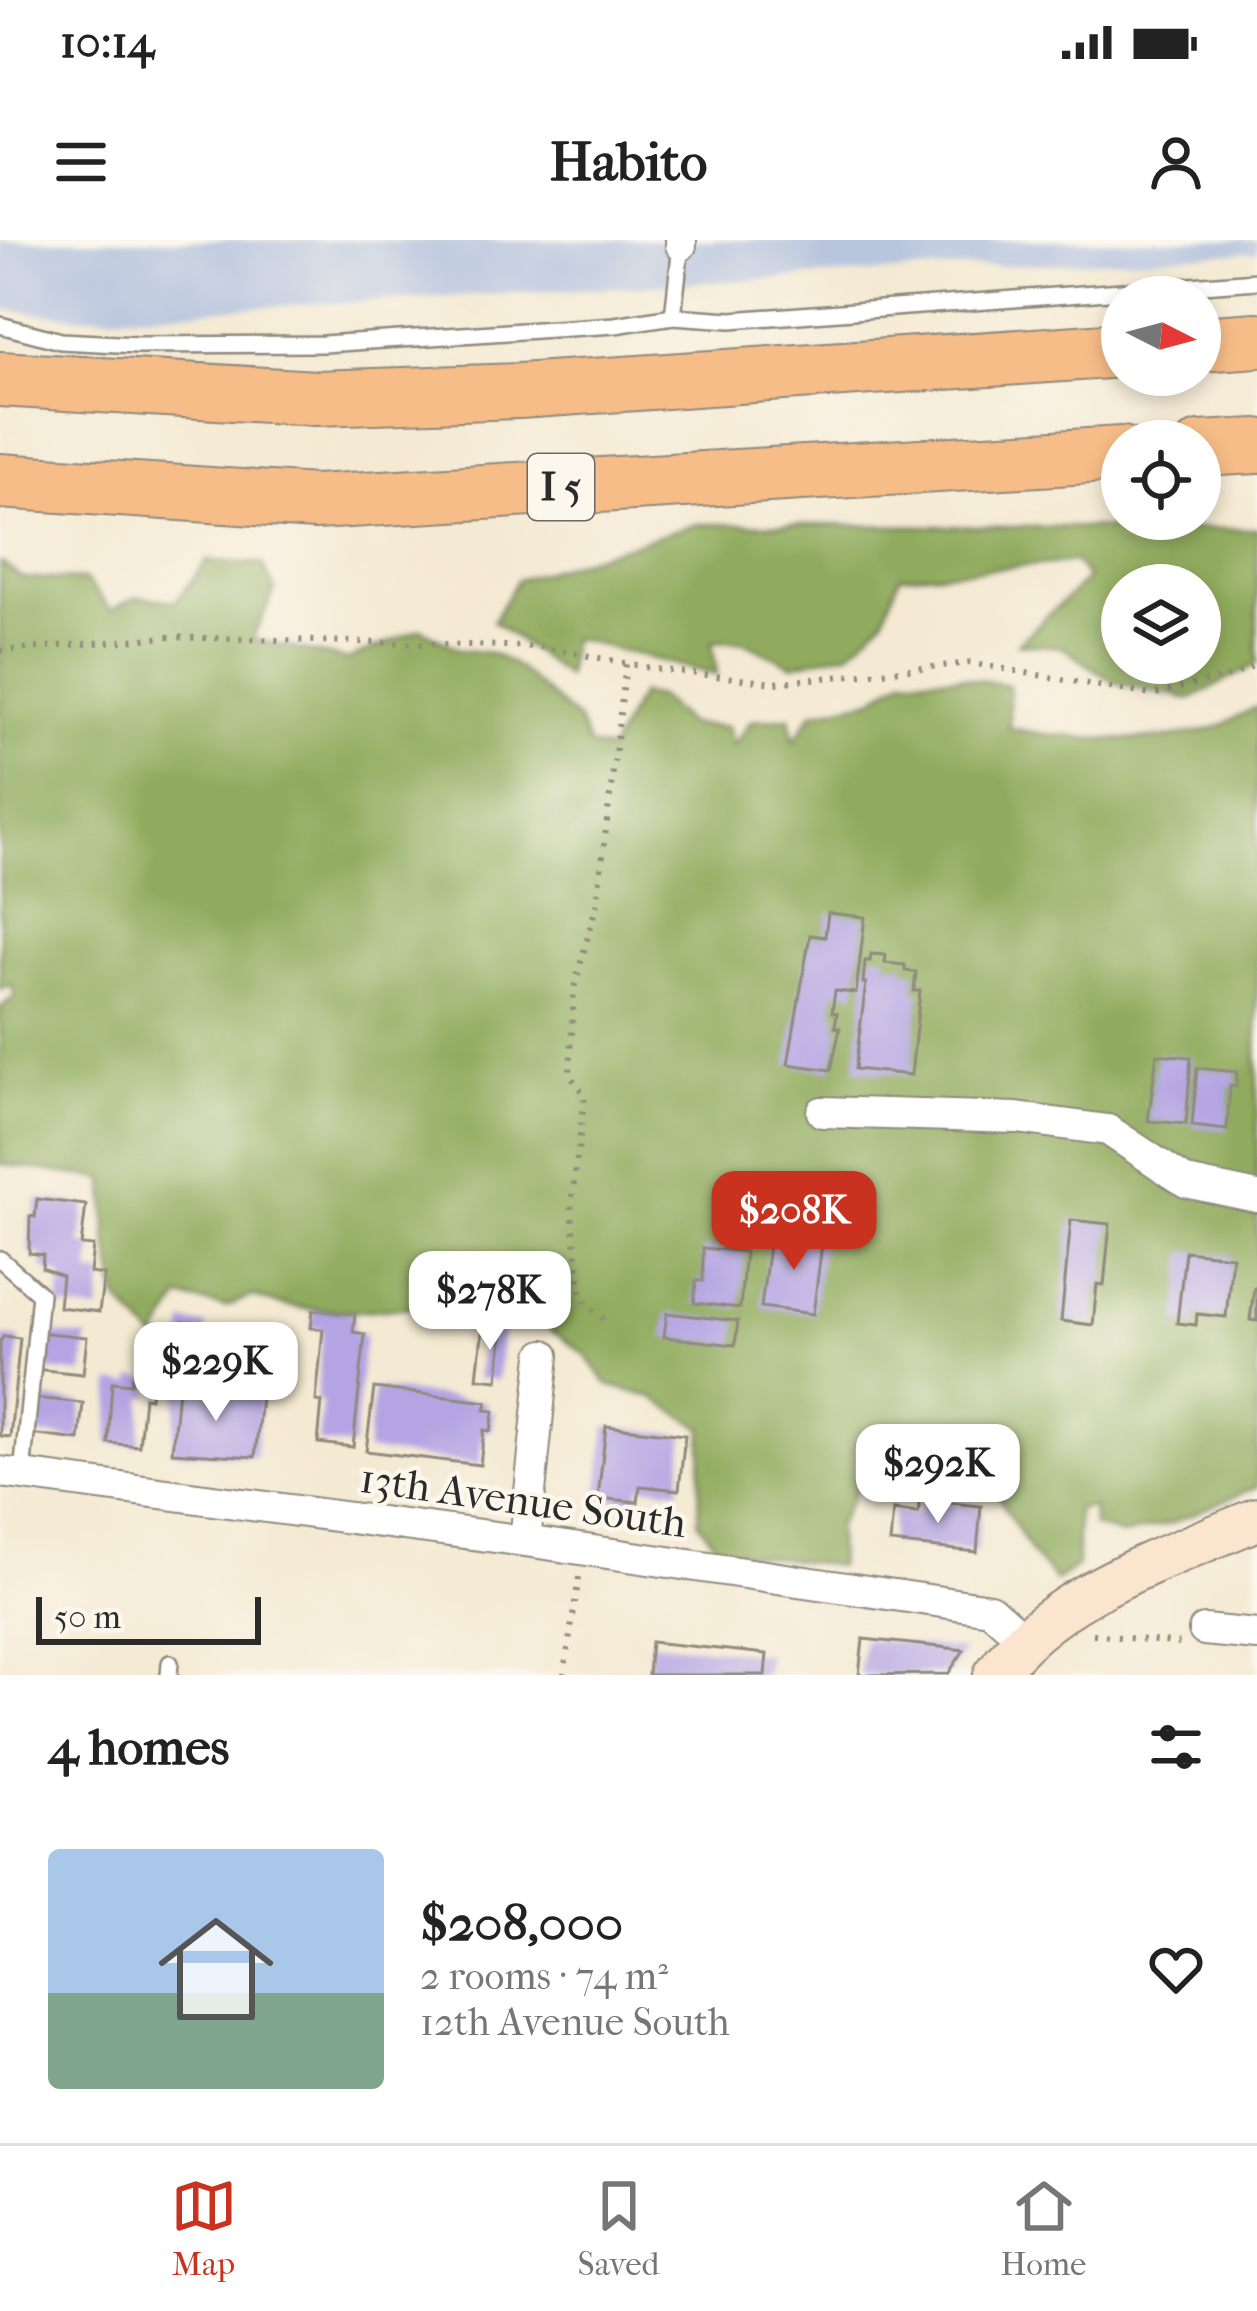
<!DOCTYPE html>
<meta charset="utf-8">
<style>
body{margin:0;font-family:"IM FELL French Canon",serif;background:#f2f2f2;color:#222;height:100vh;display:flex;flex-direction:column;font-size:45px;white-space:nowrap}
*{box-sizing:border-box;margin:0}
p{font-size:39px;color:#767676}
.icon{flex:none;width:66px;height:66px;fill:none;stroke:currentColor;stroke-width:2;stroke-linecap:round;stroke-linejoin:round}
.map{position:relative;height:1435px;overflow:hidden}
.details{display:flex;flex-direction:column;background:#fff;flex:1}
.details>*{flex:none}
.needle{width:78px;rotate:96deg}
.fabs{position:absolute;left:1101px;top:36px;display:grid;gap:24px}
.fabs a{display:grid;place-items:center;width:120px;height:120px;border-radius:50%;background:#fff;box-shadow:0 6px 18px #0003;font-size:60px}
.scale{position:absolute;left:36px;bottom:30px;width:225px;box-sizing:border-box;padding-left:12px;border:6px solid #2b2b2b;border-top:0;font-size:33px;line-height:42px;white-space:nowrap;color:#2b2b2b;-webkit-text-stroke:9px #fbf7ec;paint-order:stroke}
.price{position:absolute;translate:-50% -102px;padding:0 27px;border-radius:24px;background:#fff;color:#222;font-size:39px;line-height:78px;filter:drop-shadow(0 3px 6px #0008)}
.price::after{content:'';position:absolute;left:50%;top:72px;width:36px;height:27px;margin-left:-18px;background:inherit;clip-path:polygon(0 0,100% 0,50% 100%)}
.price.current{background:#c8321e;color:#fff}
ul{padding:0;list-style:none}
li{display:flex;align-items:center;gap:36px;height:300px;padding:0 48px}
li+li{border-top:3px solid #e0e0e0}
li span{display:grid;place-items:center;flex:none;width:336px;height:240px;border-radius:12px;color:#555}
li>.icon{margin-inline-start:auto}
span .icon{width:144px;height:144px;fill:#fffc;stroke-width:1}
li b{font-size:51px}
h2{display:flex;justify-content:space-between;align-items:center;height:144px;padding:0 48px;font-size:51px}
.status{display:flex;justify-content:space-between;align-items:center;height:84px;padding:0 60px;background:#fff;direction:ltr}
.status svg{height:33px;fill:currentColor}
header{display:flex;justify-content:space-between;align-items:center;height:156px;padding:0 48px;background:#fff;font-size:54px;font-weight:700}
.tab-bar{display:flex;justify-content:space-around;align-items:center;height:168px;border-top:3px solid #e0e0e0;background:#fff;font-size:33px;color:#767676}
.tab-bar a{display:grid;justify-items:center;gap:6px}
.tab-bar .current{color:#c8321e}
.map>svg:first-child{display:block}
</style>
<div class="status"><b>10:14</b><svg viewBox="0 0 49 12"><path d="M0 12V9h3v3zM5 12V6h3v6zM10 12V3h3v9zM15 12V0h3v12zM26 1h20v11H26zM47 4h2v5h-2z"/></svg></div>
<header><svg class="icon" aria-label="menu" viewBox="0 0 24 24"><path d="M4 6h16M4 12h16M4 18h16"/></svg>Habito<svg class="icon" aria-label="person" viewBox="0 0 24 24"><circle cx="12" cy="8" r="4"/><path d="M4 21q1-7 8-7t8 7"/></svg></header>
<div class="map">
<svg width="1257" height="1435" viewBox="0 0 1257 1435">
<rect width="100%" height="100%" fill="#fbf7ec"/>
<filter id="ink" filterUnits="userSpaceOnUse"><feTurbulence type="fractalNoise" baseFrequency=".00833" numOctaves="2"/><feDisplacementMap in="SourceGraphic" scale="24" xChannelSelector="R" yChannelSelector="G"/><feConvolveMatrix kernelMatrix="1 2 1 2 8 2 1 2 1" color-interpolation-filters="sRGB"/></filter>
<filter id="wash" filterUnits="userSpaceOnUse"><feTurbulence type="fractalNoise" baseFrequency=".004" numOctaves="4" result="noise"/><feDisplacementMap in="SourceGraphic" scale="48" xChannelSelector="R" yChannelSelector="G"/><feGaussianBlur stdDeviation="2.7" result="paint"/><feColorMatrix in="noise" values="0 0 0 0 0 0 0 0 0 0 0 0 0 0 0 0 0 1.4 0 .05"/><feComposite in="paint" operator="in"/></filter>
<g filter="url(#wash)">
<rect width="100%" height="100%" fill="#f4e9d2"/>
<polygon fill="#b8c5de" points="0,0 1257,0 1257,12 81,77 0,69"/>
<g fill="#90ab5d" stroke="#5e6b44" stroke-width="3" fill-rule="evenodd">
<path d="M 697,284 L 1257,289 L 1257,424 L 1191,459 L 1114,442 L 1062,407 L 1018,403 L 1088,338 L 1075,322 L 900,336 L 883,380 L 851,411 L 792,425 L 742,401 L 712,402 L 717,435 L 572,398 L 566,436 L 493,381 L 517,340 ZM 1122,345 L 1200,345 L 1200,423 L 1122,423 Z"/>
<path d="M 207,321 L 262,324 L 275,350 L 252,399 L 347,420 L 421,389 L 461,410 L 491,413 L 517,427 L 578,481 L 589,506 L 610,510 L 640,454 L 659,457 L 688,484 L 727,487 L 733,505 L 751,481 L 790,477 L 794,501 L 813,472 L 872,459 L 905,437 L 959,437 L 1009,445 L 1009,488 C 1071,500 1154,506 1215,488 C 1229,483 1243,473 1257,467 L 1257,1247 L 1169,1284 L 1122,1295 L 1093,1286 L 1092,1267 L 1077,1270 L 1077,1326 L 1056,1341 L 1032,1314 L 998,1256 L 960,1210 L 920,1204 L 867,1228 L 837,1286 L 838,1326 L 720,1310 L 698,1282 L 703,1188 L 651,1157 L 608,1145 L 585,1114 L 494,1051 C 425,1069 320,1082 252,1056 L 226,1067 L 180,1058 L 156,1100 L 118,1060 L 107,998 L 105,939 L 0,924 L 0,768 L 15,756 L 11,744 L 0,749 L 0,322 L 22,338 L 85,340 L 111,370 L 137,357 L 176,361 Z"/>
</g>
<g id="blocks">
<g fill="#b4a4e3">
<polygon points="828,673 865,677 856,753 835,751 832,772 837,773 835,787 840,788 831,830 788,824 810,695 825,697"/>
<polygon points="871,714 886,715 885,723 905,725 905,731 916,732 914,751 920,751 911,835 855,829 866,743 863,743 865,721 870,721"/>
<polygon points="1157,814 1191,817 1186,884 1148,881"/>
<polygon points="1197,828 1237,832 1236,847 1230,846 1227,890 1192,886"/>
<polygon points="37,959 86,965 81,1005 93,1006 90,1033 104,1035 99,1072 59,1067 62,1036 42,1028 43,1015 29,1013 30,976 35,977"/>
<polygon points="1071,980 1110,984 1104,1045 1097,1044 1093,1085 1061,1081"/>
<polygon points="799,985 824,988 813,1074 761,1067 769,1005 796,1009"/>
<polygon points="703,1008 745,1012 740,1068 694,1063 696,1041 703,1041"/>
<polygon points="1185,1011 1232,1016 1226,1077 1197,1074 1196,1085 1177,1083"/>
<polygon points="1254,1048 1257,1048 1257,1081 1250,1080"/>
<polygon points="313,1070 355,1074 353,1092 365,1094 353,1207 318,1203 322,1162 316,1161 323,1089 311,1088"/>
<polygon points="667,1073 738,1081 735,1105 664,1097"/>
<polygon points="184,1082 207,1085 203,1125 180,1123"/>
<polygon points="483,1086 503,1088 498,1140 477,1138"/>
<polygon points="245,1090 270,1092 266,1132 241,1130"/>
<polygon points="38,1092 87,1097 83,1134 34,1129"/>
<polygon points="4,1096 20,1098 10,1197 0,1196 0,1101"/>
<polygon points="132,1137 152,1139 150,1158 144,1157 139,1206 108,1203 112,1142 131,1144"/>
<polygon points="374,1148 487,1162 485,1170 494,1171 491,1191 484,1190 480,1225 366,1211"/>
<polygon points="178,1149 261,1157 255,1217 172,1212"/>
<polygon points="34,1158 83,1163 79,1200 30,1194"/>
<polygon points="606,1186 685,1195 679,1250 640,1246 638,1262 598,1258"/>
<polygon points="920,1260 981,1266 977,1312 890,1303 893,1270 918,1273"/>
<polygon points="863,1399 940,1407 964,1410 948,1434 859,1435"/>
<polygon points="651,1402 767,1414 765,1435 648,1435"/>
</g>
</g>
</g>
<g filter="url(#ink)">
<use href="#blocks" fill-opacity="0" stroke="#908a7e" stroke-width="3"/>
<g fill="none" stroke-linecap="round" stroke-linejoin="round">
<defs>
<g id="lane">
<polyline points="673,76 681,5"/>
<polyline points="0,85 61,101 137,105 323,104 615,85 673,76 731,80 1257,41"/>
<polyline points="0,1019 40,1054 22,1234"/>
<polyline points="169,1435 170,1423"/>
</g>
<g id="street">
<polyline points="681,5 681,0"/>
<polyline points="822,872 1017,878 1108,890 1186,942 1257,957"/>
<polyline points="0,1232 525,1301 990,1369 1023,1398"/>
<polyline points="525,1301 544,1115"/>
<polyline points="1204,1390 1257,1395"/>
</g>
<path id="secondary" d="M 995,1435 C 1051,1353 1169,1317 1257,1279"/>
<g id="highway">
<polyline points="1200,104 1257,100"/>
<polyline points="0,139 316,158 519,151 1122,110"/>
<polyline points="1200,209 1257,206"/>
<polyline points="0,241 315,262 1122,214"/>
</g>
</defs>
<use href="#lane" stroke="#908a7e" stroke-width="20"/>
<use href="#street" stroke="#908a7e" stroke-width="34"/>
<use href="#secondary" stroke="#908a7e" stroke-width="46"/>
<use href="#highway" stroke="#908a7e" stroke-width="58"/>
<g stroke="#908a7e" stroke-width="6" stroke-dasharray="3 9" stroke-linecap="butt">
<polyline points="0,411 168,397 543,407 656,429 774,443 970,423 1151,455 1233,435 1257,424"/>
<polyline points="604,1079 587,1065 581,1051 571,965 585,856 570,835 574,748 597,663 626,424"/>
<polyline points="1093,1394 1181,1404"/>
<polyline points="564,1435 579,1337"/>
</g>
<use href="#lane" stroke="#fff" stroke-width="15"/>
<use href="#street" stroke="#fff" stroke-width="30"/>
<use href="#secondary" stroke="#fce5cf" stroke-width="42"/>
<use href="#highway" stroke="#f7bd88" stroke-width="54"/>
</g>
</g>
<g text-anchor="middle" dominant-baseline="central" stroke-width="9" stroke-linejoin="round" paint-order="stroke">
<rect fill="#fbf7ec" stroke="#696865" stroke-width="3" x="528" y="214" width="66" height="66" rx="9"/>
<g font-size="39" font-weight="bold" fill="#2b2b2b">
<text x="561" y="247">I 5</text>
</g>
<g font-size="42" fill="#2b2b2b" stroke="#fbf7ec">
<text transform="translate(523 1261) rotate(8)">13th Avenue South</text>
</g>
</g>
</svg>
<div class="fabs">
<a><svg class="needle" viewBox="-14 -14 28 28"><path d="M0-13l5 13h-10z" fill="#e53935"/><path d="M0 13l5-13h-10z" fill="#767676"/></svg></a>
<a><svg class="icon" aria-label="locate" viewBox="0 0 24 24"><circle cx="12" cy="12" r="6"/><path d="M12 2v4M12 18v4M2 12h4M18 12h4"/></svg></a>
<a><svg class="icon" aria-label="layers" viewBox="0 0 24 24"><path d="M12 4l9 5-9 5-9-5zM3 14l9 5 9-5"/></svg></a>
</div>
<div class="scale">50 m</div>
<b class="price current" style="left:794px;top:1033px">$208K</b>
<b class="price" style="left:490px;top:1113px">$278K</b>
<b class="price" style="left:216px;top:1184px">$229K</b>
<b class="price" style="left:938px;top:1286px">$292K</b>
</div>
<section class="details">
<h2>4 homes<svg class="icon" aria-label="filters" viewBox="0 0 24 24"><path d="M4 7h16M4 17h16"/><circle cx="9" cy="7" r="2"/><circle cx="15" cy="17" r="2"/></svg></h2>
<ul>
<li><span style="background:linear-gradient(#a9c7e8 60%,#7fa58c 0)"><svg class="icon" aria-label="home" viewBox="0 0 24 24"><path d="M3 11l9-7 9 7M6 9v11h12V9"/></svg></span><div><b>$208,000</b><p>2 rooms · 74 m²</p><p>12th Avenue South</p></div><svg class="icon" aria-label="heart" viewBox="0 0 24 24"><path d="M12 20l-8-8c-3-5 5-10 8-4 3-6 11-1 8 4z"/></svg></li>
</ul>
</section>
<nav class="tab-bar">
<a class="current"><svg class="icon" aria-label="map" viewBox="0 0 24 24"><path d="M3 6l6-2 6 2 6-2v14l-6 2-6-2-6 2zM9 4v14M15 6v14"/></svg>Map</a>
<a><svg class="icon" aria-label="saved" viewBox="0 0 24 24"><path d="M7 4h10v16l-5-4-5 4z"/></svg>Saved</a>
<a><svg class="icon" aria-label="home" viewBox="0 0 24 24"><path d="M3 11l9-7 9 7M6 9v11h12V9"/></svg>Home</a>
</nav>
